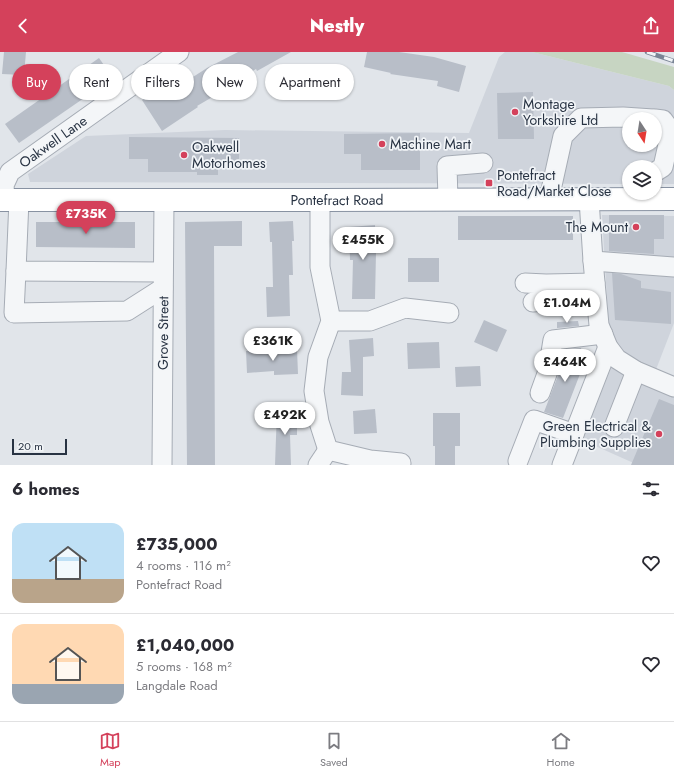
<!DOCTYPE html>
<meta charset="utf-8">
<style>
body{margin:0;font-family:Jost,sans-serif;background:#f2f2f3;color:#2b2b33;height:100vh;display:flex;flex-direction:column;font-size:15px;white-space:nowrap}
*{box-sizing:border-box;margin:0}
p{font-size:13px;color:#7c7c81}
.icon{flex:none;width:22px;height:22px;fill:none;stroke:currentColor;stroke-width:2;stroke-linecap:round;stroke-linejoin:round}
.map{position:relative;height:413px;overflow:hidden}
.drawer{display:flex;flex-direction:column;background:#fff;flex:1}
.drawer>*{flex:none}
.top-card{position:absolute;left:12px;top:12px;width:400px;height:36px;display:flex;gap:8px}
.needle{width:26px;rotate:168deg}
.fabs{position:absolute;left:622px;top:60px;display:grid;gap:8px}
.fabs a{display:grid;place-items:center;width:40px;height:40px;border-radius:50%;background:#fff;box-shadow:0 1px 3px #0004;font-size:20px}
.scale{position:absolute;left:12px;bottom:10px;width:55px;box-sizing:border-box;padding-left:4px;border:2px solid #283343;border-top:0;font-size:11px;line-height:14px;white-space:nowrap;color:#283343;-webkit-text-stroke:3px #f1f4f7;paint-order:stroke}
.price{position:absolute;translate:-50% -34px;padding:0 9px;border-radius:14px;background:#fff;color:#222;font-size:13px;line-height:26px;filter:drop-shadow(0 1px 2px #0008)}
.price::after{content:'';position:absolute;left:50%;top:24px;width:12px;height:9px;margin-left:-6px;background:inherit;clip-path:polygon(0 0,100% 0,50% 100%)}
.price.current{background:#d4415b;color:#fff}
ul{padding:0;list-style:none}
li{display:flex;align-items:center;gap:12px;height:100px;padding:0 12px}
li+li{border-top:1px solid #e1e1e2}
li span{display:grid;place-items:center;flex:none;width:112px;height:80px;border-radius:12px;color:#555}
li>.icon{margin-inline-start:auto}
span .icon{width:48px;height:48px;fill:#fffc;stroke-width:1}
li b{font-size:17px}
h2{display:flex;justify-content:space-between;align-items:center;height:48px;padding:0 12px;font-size:17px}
.tag{padding:0 14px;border-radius:18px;background:#fff;box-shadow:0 1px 3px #0004;font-size:14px;line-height:36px}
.tag.current{background:#d4415b;color:#fff}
header{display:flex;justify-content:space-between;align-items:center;height:52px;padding:0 12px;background:#d4415b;color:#fff;font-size:18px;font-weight:800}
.tab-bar{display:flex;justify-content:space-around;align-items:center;height:56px;border-top:1px solid #e1e1e2;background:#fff;font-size:11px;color:#7c7c81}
.tab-bar a{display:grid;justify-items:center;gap:2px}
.tab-bar .current{color:#d4415b}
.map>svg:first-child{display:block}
</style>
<header><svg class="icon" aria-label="back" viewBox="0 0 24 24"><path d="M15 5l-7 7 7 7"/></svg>Nestly<svg class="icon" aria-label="share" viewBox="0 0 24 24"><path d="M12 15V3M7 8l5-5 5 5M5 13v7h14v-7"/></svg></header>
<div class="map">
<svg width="674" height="413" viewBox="0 0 674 413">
<rect width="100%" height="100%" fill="#e1e5ea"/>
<g fill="#cfd4dc" fill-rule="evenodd">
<path d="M 505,0 L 532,0 L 669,34 L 674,38 L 674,132 L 655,132 L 655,115 L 629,115 L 629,132 L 30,130 L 28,122 L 86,84 L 225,78 L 469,81 L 499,5 ZM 629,67 L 655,67 L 655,93 L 629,93 Z"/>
<polygon points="602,163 674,164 674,271 650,333 674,343 674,413 638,413 582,388 611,315"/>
</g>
<polygon fill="#c7d5c2" points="532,0 622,0 674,15 674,38 669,34"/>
<g fill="#b8bec8">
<polygon points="4,0 26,0 24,23 2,22"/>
<polygon points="238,0 291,0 257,19 256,17 220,38 221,40 197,54 198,55 162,79 142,48 155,39 160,46 207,16"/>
<polygon points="367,0 399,0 434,5 466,14 459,40 437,34 438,29 390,22 391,21 364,15"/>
<polygon points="99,6 113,26 19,91 5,72"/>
<polygon points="533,40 534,87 498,87 497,41"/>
<polygon points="420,81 420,118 361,118 361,102 344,102 344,82"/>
<polygon points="129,85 239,86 239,114 218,114 218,123 197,123 197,120 148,120 148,107 129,107"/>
<polygon points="609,163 664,163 664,187 654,187 654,202 609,199"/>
<rect x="458" y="164" width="115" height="24"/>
<polygon points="242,169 242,194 214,194 215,413 187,413 185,170"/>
<polygon points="293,169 294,189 292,189 293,223 289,223 290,264 267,265 266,235 273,235 272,190 270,190 269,170"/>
<polygon points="36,170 135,170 135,196 36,195"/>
<polygon points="375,173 376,201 375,247 352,247 353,208 350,208 349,175"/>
<rect x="408" y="206" width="31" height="24"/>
<polygon points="612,221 621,222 641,229 641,236 671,240 671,272 615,268"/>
<polygon points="484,268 507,278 497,300 474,290"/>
<polygon points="578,269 579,274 557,276 557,270"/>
<polygon points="373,286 374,304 363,305 363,344 341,343 342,320 351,320 349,288"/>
<polygon points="439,290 440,316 408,317 407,291"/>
<polygon points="581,296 582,305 580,322 563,366 544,360 559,321 563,298"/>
<polygon points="297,297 298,322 274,323 274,319 247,321 246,299"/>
<polygon points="480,314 481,334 456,335 455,315"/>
<polygon points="659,347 674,353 674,413 631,413"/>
<polygon points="375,357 377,381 354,382 353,359"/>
<polygon points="277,358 297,359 297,383 290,383 291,413 275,413"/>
<polygon points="433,361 460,361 460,394 455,394 455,413 435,413 435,394 433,394"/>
</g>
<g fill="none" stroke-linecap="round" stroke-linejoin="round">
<defs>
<g id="minor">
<polyline points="655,67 663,68 671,79 663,115 655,120"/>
<polyline points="448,147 447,114 483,111"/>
<polyline points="549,147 563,84 581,66 623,65 653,67"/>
<polyline points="589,147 593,209 599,273 608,295 617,307 636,319 674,335"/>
<path id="s1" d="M 5,148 L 4,133 L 10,120 L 179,0"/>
<polyline points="19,148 16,219 163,220"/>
<polyline points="320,148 320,215 331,269 318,305 314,339 319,370 328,398 370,408 401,411"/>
<polyline points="593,209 674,215"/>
<polyline points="16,219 14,261 127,259 163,236"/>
<polyline points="525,231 546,232 595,231"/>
<polyline points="533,250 596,245"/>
<polyline points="331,269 370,269 405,256 449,261"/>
<polyline points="540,341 548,319 553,288 603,282"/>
<polyline points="614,375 636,319"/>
<polyline points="518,409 534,368 574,382"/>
<path id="s2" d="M 162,413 L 164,148"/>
<polyline points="318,413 328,398"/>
<polyline points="562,413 608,295"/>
</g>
<g id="highway">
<path id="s3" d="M 0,148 L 320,148 L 674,147"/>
</g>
</defs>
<use href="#minor" stroke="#a6acb5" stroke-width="21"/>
<use href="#highway" stroke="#8892a2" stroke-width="24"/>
<use href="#minor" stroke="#f4f6f8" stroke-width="19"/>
<use href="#highway" stroke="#fff" stroke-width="22"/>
<defs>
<polyline id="rail" points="647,0 674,9"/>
</defs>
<use href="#rail" stroke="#798495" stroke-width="4.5"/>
<use href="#rail" stroke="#f1f4f7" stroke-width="3" stroke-dasharray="9" stroke-linecap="butt"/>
</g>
<g fill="#d4415b" stroke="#f1f4f7" stroke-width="1.5">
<circle cx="515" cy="60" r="4"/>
<circle cx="382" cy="92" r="4"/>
<circle cx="184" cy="103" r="4"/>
<rect x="485" y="127" width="8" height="8" rx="2"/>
<circle cx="636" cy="175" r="4"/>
<circle cx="659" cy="382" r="4"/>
</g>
<g text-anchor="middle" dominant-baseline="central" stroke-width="3.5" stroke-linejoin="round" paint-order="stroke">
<g font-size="14" fill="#283343" stroke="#f1f4f7" text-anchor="start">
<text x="523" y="52">Montage<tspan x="523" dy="16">Yorkshire Ltd</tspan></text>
<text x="390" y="92">Machine Mart</text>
<text x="192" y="95">Oakwell<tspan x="192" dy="16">Motorhomes</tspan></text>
<text x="497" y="123">Pontefract<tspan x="497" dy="16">Road/Market Close</tspan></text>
<text x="628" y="175" text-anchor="end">The Mount</text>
<text x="651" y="374" text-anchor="end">Green Electrical &amp;<tspan x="651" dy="16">Plumbing Supplies</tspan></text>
</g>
<g font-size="14" fill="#283343" stroke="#f1f4f7">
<text stroke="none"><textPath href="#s1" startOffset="82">Oakwell Lane</textPath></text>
<text stroke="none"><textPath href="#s3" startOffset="337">Pontefract Road</textPath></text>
<text stroke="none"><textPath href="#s2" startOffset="132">Grove Street</textPath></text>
</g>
</g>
</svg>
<div class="fabs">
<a><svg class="needle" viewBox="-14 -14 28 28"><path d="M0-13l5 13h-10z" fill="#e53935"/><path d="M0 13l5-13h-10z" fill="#7c7c81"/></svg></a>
<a><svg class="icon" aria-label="layers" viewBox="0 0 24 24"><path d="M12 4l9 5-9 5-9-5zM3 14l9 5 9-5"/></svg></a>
</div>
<div class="scale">20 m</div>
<b class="price current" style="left:86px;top:183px">£735K</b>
<b class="price" style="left:363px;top:209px">£455K</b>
<b class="price" style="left:567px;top:272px">£1.04M</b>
<b class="price" style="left:273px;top:310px">£361K</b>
<b class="price" style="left:565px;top:331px">£464K</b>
<b class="price" style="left:285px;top:384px">£492K</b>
<div class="top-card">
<a class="tag current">Buy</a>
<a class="tag">Rent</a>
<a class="tag">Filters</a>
<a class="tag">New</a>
<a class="tag">Apartment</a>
</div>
</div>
<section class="drawer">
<h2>6 homes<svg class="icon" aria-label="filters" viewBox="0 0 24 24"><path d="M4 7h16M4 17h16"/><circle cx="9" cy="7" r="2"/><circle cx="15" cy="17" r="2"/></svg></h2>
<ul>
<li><span style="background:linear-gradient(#bfe0f5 70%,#b9a48a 0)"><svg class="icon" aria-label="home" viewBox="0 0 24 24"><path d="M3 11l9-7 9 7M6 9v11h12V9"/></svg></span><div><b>£735,000</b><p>4 rooms · 116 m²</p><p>Pontefract Road</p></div><svg class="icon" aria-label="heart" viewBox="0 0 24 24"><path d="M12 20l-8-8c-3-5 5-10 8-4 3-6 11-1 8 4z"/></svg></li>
<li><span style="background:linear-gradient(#ffd9b3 75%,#9aa5b1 0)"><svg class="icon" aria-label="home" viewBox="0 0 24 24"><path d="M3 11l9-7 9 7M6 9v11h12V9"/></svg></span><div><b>£1,040,000</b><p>5 rooms · 168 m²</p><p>Langdale Road</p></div><svg class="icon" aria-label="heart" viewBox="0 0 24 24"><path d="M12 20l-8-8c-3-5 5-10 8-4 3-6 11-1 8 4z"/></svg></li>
</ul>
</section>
<nav class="tab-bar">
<a class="current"><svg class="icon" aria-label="map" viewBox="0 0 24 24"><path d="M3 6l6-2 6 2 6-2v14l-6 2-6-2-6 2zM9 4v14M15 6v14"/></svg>Map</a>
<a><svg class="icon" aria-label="saved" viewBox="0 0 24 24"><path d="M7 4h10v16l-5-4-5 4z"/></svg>Saved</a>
<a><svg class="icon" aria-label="home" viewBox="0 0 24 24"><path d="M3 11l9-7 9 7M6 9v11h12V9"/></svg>Home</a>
</nav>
